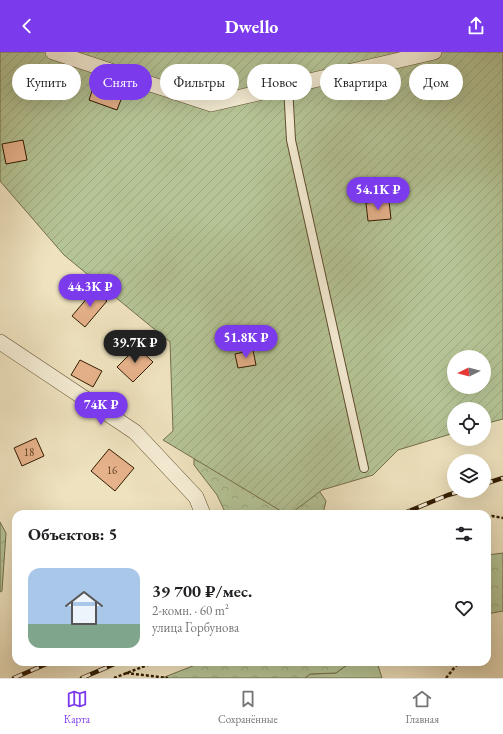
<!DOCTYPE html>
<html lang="ru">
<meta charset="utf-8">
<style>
body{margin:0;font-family:"EB Garamond",serif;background:#f6f6f6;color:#202124;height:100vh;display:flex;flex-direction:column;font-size:15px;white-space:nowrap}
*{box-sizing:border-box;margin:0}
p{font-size:13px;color:#757577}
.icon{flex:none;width:22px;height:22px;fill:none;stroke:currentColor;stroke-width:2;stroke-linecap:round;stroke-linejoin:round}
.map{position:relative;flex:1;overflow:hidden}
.sheet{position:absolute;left:12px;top:458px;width:479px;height:156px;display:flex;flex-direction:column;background:#fff;border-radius:12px;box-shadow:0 4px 16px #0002}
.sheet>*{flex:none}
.banner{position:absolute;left:12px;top:12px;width:479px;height:36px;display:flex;gap:8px}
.needle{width:26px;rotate:264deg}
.buttons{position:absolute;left:447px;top:298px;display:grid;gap:8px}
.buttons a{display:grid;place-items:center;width:44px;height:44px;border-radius:50%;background:#fff;box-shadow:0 4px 16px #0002;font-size:20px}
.price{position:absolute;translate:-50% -34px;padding:0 9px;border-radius:14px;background:#7c3aed;color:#fff;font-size:13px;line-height:26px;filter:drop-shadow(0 1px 2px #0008)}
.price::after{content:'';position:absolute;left:50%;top:24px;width:12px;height:9px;margin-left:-6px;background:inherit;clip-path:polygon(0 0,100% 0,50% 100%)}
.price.active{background:#222;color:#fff}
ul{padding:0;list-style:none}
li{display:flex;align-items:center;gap:12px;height:100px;padding:0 16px}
li span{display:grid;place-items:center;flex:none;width:112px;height:80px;border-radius:12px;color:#555}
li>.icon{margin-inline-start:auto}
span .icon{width:48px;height:48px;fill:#fffc;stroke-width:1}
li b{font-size:17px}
h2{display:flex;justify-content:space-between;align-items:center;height:48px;padding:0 16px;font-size:17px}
.tag{padding:0 14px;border-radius:18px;background:#fff;box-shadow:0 4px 16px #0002;font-size:14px;line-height:36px}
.tag.active{background:#7c3aed;color:#fff}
header{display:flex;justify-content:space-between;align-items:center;height:52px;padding:0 16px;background:#7c3aed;color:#fff;font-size:18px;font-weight:700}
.dock{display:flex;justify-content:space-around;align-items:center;height:56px;border-top:1px solid #e0e0e0;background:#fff;font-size:11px;color:#757577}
.dock a{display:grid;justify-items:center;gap:2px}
.dock .active{color:#7c3aed}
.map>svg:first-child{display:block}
</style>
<header><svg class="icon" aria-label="back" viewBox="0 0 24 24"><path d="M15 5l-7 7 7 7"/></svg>Dwello<svg class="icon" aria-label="share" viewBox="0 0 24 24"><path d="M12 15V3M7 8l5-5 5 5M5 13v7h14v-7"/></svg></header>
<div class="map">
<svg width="503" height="626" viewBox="0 0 503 626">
<defs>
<pattern id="forest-crowns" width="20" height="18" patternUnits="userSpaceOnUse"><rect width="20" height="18" fill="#b5c495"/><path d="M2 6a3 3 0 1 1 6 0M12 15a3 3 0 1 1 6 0" fill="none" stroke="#9ca87f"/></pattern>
<pattern id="garden-furrows" width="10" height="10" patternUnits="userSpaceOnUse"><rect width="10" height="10" fill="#b5c495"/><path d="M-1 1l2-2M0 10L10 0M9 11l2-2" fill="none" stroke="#9ca87f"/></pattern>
</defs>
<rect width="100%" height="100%" fill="#efe3bf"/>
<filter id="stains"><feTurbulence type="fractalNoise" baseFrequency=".005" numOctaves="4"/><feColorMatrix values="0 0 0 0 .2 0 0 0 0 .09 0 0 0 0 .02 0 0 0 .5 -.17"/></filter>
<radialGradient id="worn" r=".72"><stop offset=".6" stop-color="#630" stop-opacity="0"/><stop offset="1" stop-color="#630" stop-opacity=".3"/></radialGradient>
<polygon fill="#b5c495" stroke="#74704b" points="351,610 377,610 382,626 305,626 310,622 336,621"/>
<g fill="url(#forest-crowns)" stroke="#74704b">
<polygon points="194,398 316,434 326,449 323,462 226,462 217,443 194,413"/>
<polygon points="0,470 6,481 2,539 0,540"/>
<polygon points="503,501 503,559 487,562 487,503"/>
<polygon points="203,610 351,610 336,621 310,622 305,626 162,626"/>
</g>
<path fill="url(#garden-furrows)" stroke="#74704b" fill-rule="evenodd" d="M 0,0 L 503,0 L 503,367 L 484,372 L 484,357 L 454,357 L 454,381 L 398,398 L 373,423 L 322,438 L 290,462 L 286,462 L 163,388 L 173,379 L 170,290 L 64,203 L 0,129 ZM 454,305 L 484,305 L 484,335 L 454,335 Z"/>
<g fill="#e6b28b" stroke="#321c01">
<polygon points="55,17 73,23 65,43 48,36"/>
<polygon points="95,30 124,40 117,58 89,48"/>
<polygon points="23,88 27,108 6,112 2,92"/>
<polygon points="389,149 391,167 368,169 366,151"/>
<polygon points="94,238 107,249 85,275 72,264"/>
<polygon points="137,295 153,310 133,330 117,315"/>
<polygon points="253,298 256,313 238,316 235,302"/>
<polygon points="80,308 102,319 93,335 71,323"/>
<polygon points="36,386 44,404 22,414 14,396"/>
<polygon points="109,397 134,416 115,439 91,419"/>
</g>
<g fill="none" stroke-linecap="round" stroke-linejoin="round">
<defs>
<polyline id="lane" points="288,34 291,88 364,416"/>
<g id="street">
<polyline points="53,0 211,52 434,0"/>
<polyline points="0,290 135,380 196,445 203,462"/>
</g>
</defs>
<use href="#lane" stroke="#614e30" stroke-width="10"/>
<use href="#street" stroke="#614e30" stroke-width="16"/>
<g stroke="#321c01" stroke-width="2.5" stroke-dasharray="3 2" stroke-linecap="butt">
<polyline points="487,466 492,464 503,466"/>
<polyline points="126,621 168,626"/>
<polyline points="114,626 155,610"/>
<polyline points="446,626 459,610"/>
</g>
<use href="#lane" stroke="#f5edd5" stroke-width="8"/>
<use href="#street" stroke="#f5edd5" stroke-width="15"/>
<defs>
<g id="rail">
<polyline points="484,432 503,426"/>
<polyline points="402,462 448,443 462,439"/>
<polyline points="14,626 51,610"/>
<polyline points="82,626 119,610"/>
</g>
</defs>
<use href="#rail" stroke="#321c01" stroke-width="4.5"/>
<use href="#rail" stroke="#f5edd5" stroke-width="3" stroke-dasharray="9" stroke-linecap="butt"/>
</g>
<g text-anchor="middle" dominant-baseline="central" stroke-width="3" stroke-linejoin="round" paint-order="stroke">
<g font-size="11" fill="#5f4224">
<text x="29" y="400">18</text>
<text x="112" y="418">16</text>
</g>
</g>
<rect width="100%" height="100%" filter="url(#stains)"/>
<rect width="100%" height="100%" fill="url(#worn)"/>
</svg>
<div class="buttons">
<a><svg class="needle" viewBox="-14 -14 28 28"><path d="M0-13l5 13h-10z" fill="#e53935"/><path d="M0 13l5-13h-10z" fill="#757577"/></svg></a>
<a><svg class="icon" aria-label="locate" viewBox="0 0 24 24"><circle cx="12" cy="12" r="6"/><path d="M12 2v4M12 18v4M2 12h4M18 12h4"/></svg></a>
<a><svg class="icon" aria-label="layers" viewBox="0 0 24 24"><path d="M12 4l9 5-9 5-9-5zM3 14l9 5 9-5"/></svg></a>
</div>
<b class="price" style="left:378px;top:159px">54.1K ₽</b>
<b class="price" style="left:90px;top:256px">44.3K ₽</b>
<b class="price" style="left:246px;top:307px">51.8K ₽</b>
<b class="price active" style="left:135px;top:312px">39.7K ₽</b>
<b class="price" style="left:101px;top:374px">74K ₽</b>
<div class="banner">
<a class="tag">Купить</a>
<a class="tag active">Снять</a>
<a class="tag">Фильтры</a>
<a class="tag">Новое</a>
<a class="tag">Квартира</a>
<a class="tag">Дом</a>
</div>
<section class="sheet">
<h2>Объектов: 5<svg class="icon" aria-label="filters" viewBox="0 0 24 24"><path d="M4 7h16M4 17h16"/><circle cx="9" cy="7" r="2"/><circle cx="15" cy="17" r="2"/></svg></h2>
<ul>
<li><span style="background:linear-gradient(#a9c7e8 70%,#7fa58c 0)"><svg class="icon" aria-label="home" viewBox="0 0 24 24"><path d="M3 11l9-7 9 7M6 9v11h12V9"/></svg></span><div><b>39 700 ₽/мес.</b><p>2-комн. · 60 m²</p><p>улица Горбунова</p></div><svg class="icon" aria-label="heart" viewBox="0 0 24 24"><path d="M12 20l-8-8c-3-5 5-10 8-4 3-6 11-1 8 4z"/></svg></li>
</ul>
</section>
</div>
<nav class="dock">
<a class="active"><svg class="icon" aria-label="map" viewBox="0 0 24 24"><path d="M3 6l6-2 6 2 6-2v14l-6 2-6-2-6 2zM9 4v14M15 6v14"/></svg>Карта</a>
<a><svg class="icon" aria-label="saved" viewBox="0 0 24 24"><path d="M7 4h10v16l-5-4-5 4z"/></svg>Сохранённые</a>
<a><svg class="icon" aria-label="home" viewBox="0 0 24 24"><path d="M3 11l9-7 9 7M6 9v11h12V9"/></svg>Главная</a>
</nav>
